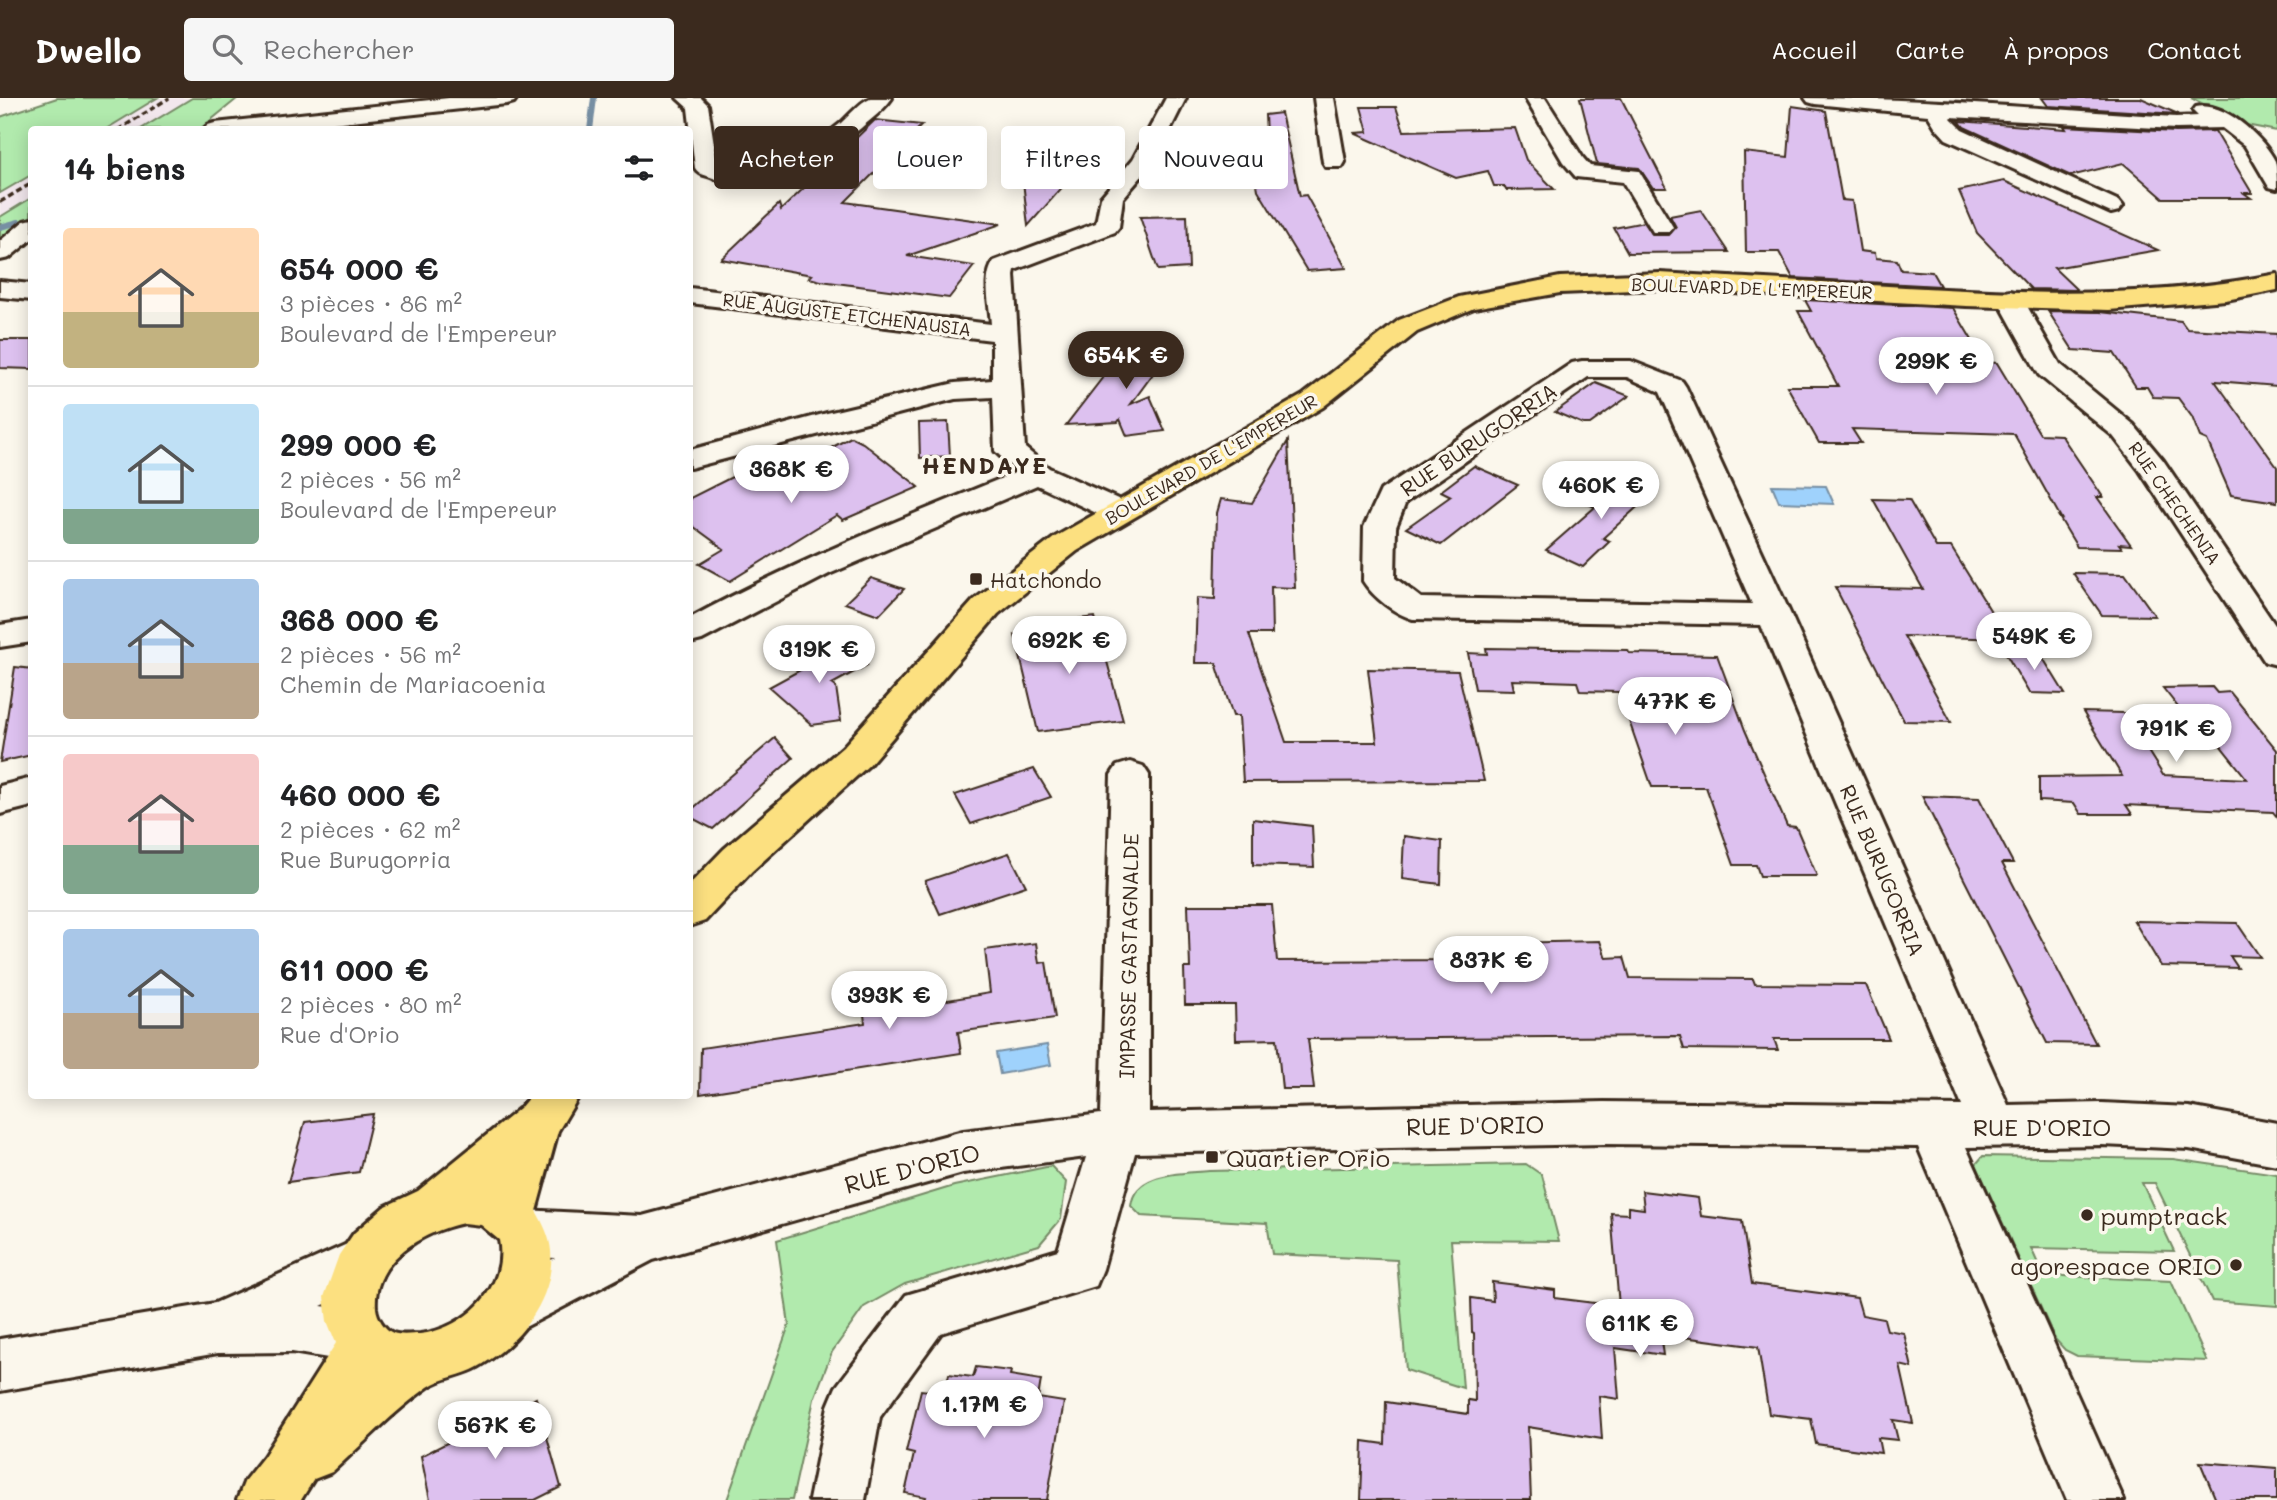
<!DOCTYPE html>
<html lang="fr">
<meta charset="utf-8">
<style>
body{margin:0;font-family:Mali,sans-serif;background:#f6f6f6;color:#202124;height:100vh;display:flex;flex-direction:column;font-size:26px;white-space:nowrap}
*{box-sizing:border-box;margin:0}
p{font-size:23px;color:#757577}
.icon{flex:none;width:38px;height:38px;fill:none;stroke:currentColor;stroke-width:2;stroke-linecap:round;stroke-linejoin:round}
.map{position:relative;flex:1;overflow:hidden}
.sheet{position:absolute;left:28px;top:28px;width:665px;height:973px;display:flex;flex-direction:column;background:#fff;border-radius:7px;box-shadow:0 4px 18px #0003}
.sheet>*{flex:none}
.guide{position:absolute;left:714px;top:28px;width:665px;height:63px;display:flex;gap:14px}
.price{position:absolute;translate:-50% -60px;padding:0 16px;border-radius:24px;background:#fff;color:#222;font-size:23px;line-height:46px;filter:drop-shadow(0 2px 4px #0008)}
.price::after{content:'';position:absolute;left:50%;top:42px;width:21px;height:16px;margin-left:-10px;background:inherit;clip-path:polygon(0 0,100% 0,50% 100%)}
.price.selected{background:#3b2a1e;color:#fff}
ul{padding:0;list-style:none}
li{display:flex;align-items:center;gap:21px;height:175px;padding:0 35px}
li+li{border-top:2px solid #e0e0e0}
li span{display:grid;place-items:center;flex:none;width:196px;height:140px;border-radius:7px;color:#555}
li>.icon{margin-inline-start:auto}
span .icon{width:84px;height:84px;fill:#fffc;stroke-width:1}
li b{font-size:30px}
h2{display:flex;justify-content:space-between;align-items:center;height:84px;padding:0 35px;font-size:30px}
.pill{padding:0 24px;border-radius:7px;background:#fff;box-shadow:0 4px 18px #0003;font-size:24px;line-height:63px}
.pill.selected{background:#3b2a1e;color:#fff}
header{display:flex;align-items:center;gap:42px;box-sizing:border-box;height:98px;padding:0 35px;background:#3b2a1e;color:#fff}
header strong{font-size:33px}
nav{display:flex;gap:38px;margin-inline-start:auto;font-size:24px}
.search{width:490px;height:63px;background:#f6f6f6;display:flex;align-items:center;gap:18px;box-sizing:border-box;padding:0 24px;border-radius:7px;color:#757577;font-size:26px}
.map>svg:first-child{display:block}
</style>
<header>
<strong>Dwello</strong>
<div class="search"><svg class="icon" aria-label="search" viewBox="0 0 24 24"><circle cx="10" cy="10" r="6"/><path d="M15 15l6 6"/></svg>Rechercher</div>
<nav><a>Accueil</a><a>Carte</a><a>À propos</a><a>Contact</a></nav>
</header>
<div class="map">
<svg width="2277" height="1402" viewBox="0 0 2277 1402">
<rect width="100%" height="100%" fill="#fbf7ec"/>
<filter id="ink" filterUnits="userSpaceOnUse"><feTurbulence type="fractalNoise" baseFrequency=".0143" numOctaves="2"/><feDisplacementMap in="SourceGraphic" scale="14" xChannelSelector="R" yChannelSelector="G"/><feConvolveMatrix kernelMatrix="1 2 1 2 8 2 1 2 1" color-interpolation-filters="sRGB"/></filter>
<g filter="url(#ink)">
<g fill="#f2e7ed">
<polygon points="157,0 192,0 141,31 106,32"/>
<polygon points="31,77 31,100 0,119 0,95"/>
</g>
<g fill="#b1eaad" stroke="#768a66" stroke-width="2">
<polygon points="57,0 157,0 106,31 32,32 31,77 0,95 0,19"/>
<polygon points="192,0 238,0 200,31 141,31"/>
<polygon points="2191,0 2277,0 2277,33 2246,27"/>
<polygon points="31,100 31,118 0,143 0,119"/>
<polygon points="1983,1058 2173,1061 2277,1076 2277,1208 2212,1203 2155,1085 2142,1085 2174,1153 2031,1150 2043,1177 2171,1183 2207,1263 2077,1258 2065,1252 2055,1241 1976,1066"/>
<path d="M 1526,1066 L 1542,1077 L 1559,1143 L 1451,1142 L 1463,1290 L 1406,1272 L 1397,1162 L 1272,1156 L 1267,1125 L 1141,1118 L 1131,1108 C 1135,1073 1182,1076 1209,1073 Z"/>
<polygon points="1051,1068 1066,1084 1061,1121 1039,1147 905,1186 864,1209 832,1254 814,1301 792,1402 727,1402 789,1227 777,1142 954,1088"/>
</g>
<g fill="#9fd2fc" stroke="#778fa3" stroke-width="2">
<polygon points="1772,387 1826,388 1834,406 1779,404"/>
<polygon points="1047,947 1051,967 1000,976 996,955"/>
</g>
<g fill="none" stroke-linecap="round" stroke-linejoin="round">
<g stroke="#778fa3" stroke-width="6">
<polyline points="590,32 594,0"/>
<polyline points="0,129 19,124"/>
</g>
</g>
<g fill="#ddc1ef" stroke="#3b2a1e" stroke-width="2">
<polygon points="1580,0 1621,0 1667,90 1653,90 1639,70 1597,66"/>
<polygon points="2042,0 2141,0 2178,16 2048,8"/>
<polygon points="1792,8 1826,13 1842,102 1852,103 1860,153 1875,155 1876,160 1897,162 1901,172 1932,174 1940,188 1793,180 1779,154 1746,154 1744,54 1788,59"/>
<polygon points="1361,9 1396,9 1404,33 1515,30 1526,62 1554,91 1506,92 1504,88 1494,88 1488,73 1456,80 1354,35 1368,34"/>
<polygon points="1281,15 1300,98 1306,97 1346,170 1307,173 1258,92 1255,74 1268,74 1265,17"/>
<polygon points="875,22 922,27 845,104 1001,126 907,158 974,168 949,200 821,183 809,180 812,177 721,161 779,106 781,112"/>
<polygon points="1959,23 2066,31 2064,28 2176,34 2215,33 2252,95 2244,95 2251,100 2163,100 2123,65 2071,78 1964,29"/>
<polygon points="760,31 768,63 736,66 733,33"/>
<polygon points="1035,71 1074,76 1028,128 1023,83"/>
<polygon points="2004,83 2158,152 2054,170 2077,192 2031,191 1977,135 1959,93"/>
<polygon points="1701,112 1729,154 1628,155 1614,130 1644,124 1653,137 1669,137 1676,129 1670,118"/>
<polygon points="1187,118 1189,170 1158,172 1140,119"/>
<polygon points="1805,202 1953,210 1985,264 1997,265 2040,336 2061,337 2103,399 2097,399 2131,447 2119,446 2122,450 2077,449 2059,419 2061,420 2014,336 1852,331 1861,345 1819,345 1787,288 1838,288 1798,213 1811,213"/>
<polygon points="2048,213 2100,214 2181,223 2187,231 2277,236 2277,288 2215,283 2277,369 2277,404 2231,397 2207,342 2200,339 2192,319 2178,300 2153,299 2147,289 2136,289 2114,255 2073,252"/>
<polygon points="1134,239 1174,247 1131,306 1150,298 1165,333 1127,338 1120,321 1118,324 1066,327"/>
<polygon points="0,242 32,242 32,271 0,270"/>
<polygon points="1596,285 1629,298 1590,326 1583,326 1555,314"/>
<polygon points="948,324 950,358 920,360 919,325"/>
<polygon points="851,339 863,345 919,389 843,422 837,417 730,483 699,466 724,451 690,426 690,400 738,376 760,389"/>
<polygon points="1288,343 1295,490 1271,489 1272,536 1249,536 1286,644 1377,644 1368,571 1458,573 1484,683 1243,684 1239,618 1233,618 1216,565 1195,565 1197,500 1215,501 1217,415 1221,401 1252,405"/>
<polygon points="1474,368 1518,387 1441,447 1406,430 1451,398 1441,393"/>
<polygon points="1620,377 1656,392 1603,440 1610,443 1583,469 1546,452 1595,409 1588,406"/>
<polygon points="1873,401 1909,402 1936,449 1951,449 2008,541 1904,538 1951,624 1904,623 1835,489 1923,491"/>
<polygon points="2073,475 2125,476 2155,518 2102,517"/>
<polygon points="871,480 904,491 879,517 845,505"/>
<polygon points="1095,519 1123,623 1038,634 1015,537 1051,533 1049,524"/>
<polygon points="840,545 867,567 832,586 836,589 841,623 812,627 769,589 804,570 800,566"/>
<polygon points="1486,550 1628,552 1629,555 1717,557 1745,632 1787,728 1796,729 1817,778 1760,778 1756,767 1734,767 1706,689 1652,689 1619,594 1580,593 1577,584 1512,582 1514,592 1475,591 1468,555 1487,556"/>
<polygon points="2003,551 2038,552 2065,596 2029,595"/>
<polygon points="15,569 32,571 32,657 0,664"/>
<polygon points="2212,589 2217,595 2230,594 2277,652 2277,719 2273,714 2126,707 2132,716 2081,716 2074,705 2039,703 2039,679 2122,678 2083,614 2124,615 2163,677 2247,681 2197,618 2185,618 2163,590"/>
<polygon points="775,640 793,660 713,731 690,719 690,713"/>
<polygon points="1034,671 1051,699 971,726 955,697"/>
<polygon points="1922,698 1979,700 2013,765 2002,765 2096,946 2047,945"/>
<polygon points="1253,721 1312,728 1314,769 1253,767"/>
<polygon points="1404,738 1442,743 1441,786 1402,781"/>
<polygon points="1009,755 1026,788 940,816 925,783"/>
<polygon points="1188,807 1272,807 1277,863 1457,862 1454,846 1600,843 1606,860 1624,859 1630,880 1753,881 1755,886 1866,887 1889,941 1774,941 1778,952 1684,951 1680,938 1308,941 1314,991 1282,991 1277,941 1236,942 1235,907 1185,907 1184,870 1190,870"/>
<polygon points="2134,823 2237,825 2260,859 2230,858 2238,870 2161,868"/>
<polygon points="1036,845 1039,865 1046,864 1055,920 958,934 961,955 700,996 701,950 865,925 864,916 990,895 985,852"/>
<polygon points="373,1016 359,1074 288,1084 305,1024"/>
<polygon points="1642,1093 1698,1100 1701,1118 1742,1123 1752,1186 1857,1200 1862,1217 1884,1221 1887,1232 1904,1235 1912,1270 1900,1267 1913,1325 1893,1322 1898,1342 1878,1340 1881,1355 1816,1346 1811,1321 1769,1316 1758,1249 1660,1236 1663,1257 1615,1250 1619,1301 1599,1298 1602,1341 1528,1329 1531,1402 1361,1402 1363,1343 1385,1346 1386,1304 1468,1316 1468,1302 1475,1303 1474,1235 1472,1234 1471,1200 1493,1203 1492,1184 1555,1192 1555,1200 1619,1208 1611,1115 1628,1116 1628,1109 1644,1111"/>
<polygon points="976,1269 1011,1273 1010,1277 1041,1282 1038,1300 1064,1304 1047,1402 925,1402 926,1399 905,1395 914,1356 906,1354 921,1292 945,1295 949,1276 973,1279"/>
<polygon points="536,1300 561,1389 535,1402 430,1402 421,1358"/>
<polygon points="2200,1364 2277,1370 2277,1402 2216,1402"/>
</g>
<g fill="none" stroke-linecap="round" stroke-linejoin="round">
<defs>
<g id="minor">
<polygon points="449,0 517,0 514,4 507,6 269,32 204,31 208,27 215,25"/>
<path d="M 677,0 L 701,0 L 708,7 L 717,66 C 762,82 806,53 841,25 C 849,18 860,4 870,0 C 876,0 886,0 892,0 C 884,12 871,21 861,30 C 822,62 766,99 713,80 C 706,77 699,77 695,70 L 688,10 Z"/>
<path d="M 1166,0 L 1186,0 L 1154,64 L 1123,100 L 1119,129 L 1115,134 L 1015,172 L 1014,177 L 1025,350 L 1049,370 L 1131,407 L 1136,414 L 1131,421 L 1120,423 L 1109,421 L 1037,387 L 829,476 L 702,542 L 690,545 L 690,520 C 795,463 906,419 1017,374 L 995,353 L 993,299 L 955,301 L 690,370 L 690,352 L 827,315 L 955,285 L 992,282 L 992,242 L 690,205 L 690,190 L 991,226 C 990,207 982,180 994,163 L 1096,125 L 1101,99 L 1133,61 Z"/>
<polygon points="1314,0 1334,0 1345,64 1342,69 1326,69 1323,64"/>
<polygon points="1525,0 1545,0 1583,60 1590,68 1639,73 1673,129 1669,134 1653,134 1623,84 1576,79 1563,64"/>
<path d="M 1805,0 C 1928,0 2053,12 2176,19 L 2198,18 L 2193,13 L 2196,9 C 2223,2 2264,40 2275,63 C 2277,71 2277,82 2277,91 L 2269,89 L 2245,48 L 2222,30 L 2176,31 L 1950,19 L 1962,31 L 2119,103 L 2123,108 L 2119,113 L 2111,115 L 1946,41 L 1936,30 L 1928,17 L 1815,6 L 1808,4 Z"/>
<polygon points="32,121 32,141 9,160 0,162 0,143 24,123"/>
<polygon points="0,183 32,186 32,202 0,199"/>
<polygon points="2010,193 2019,196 2023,201 2060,266 2133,326 2163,362 2277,530 2277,567 2265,564 2140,373 2113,338 2039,277 1997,201 2001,196"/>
<path d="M 1582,263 L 1631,263 L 1682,283 L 1686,289 L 1791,517 L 2008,1007 L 2102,1005 L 2189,1009 L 2277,1025 L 2277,1067 L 2189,1051 L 2102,1047 L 1966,1049 L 2124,1402 L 2067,1402 L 1918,1049 L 1604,1046 L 1135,1055 L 1103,1171 L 1096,1188 L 941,1235 L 880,1319 L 865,1402 L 809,1402 L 828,1308 L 836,1289 L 906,1197 L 1058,1152 L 1086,1059 L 963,1075 L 653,1162 L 527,1228 L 509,1235 L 491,1228 L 483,1210 L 491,1192 L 555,1160 L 523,1158 L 505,1151 L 498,1135 L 505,1119 L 523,1112 L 642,1118 L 963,1033 L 1101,1016 L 1111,677 L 1117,668 L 1130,664 L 1143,668 L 1149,677 L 1149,1014 L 1604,1004 L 1962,1008 L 1761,527 L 1413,521 C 1395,516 1373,499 1363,483 L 1364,429 L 1381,392 L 1572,265 ZM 1588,279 L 1627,279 L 1660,294 L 1752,506 L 1421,500 L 1395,480 L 1396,429 L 1406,404 Z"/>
<polygon points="32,522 32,544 0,549 0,527"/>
<polygon points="32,680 32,708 0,716 0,688"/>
<polygon points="363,1139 381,1146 388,1163 381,1180 321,1208 358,1213 377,1221 384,1239 377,1257 358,1265 292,1254 218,1255 0,1293 0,1241 215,1205"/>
</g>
<g id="major">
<path d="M 1660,175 C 1742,180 1823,184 1905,189 C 2032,196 2151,201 2277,176 L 2277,192 L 2226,202 L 2109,212 L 1966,208 L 1660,191 L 1560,195 L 1474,210 L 1417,234 L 1323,309 L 1077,453 L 998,516 L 869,667 L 752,773 L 705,823 L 690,828 L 690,786 L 724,751 L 843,649 L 974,502 L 1055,439 L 1303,297 L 1399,222 L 1459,199 L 1560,179 Z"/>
<path d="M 530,998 L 579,998 L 558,1033 L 536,1113 C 543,1125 550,1139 551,1153 C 555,1201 518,1247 478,1269 C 463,1278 442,1279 428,1289 C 394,1313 363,1346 332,1374 L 314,1381 L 301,1402 L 237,1402 L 245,1382 L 264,1358 L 336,1245 L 327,1223 L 324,1199 L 339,1157 L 354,1135 L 384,1109 L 418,1093 L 520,1010 ZM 464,1125 L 481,1127 L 499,1142 C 509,1189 465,1231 420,1236 C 412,1236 401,1238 393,1235 C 384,1231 377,1219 376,1210 C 372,1162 424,1133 464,1125 Z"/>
</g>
</defs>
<use href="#minor" stroke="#3b2a1e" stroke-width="6"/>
<use href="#major" stroke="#3b2a1e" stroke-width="6"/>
<use href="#minor" fill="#fbf7ec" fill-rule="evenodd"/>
<use href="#major" fill="#fce080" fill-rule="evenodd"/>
<g stroke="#3b2a1e" stroke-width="3.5" stroke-dasharray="6 3.5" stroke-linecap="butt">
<polyline points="118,32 169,0"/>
<polyline points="0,104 32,85"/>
</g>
</g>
</g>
<g fill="#3b2a1e" stroke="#fbf7ec" stroke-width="2.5">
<rect x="969" y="474" width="14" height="14" rx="3.5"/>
<rect x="1205" y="1052" width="14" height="14" rx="3.5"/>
<circle cx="2087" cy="1117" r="7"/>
<circle cx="2236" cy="1167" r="7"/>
</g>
<g text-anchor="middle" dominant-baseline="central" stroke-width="7" stroke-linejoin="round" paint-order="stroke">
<g font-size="18" fill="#3b2a1e" stroke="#fbf7ec">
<text transform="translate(1752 190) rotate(2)">BOULEVARD DE L'EMPEREUR</text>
<text transform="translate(847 216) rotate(7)">RUE AUGUSTE ETCHENAUSIA</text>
<text transform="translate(1211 361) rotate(-30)">BOULEVARD DE L'EMPEREUR</text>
<text transform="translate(2175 405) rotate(55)">RUE CHECHENIA</text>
</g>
<g font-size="21" fill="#3b2a1e" stroke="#fbf7ec">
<text transform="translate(1478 341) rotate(-34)">RUE BURUGORRIA</text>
<text transform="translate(1883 772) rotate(67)">RUE BURUGORRIA</text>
<text transform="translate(1128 858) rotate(-89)">IMPASSE GASTAGNALDE</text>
</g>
<g font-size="21" fill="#3b2a1e" stroke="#fbf7ec" text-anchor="start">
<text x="990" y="481">Hatchondo</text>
</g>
<g font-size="23" font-weight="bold" letter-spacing="2" fill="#3b2a1e" stroke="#fbf7ec">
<text x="985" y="367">HENDAYE</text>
</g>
<g font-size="24" fill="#3b2a1e" stroke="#fbf7ec">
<text transform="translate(1475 1027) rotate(-1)">RUE D'ORIO</text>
<text x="2042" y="1028">RUE D'ORIO</text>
<text transform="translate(912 1070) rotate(-14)">RUE D'ORIO</text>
</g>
<g font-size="24" fill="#3b2a1e" stroke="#fbf7ec" text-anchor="start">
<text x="1226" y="1059">Quartier Orio</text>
<text x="2101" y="1117">pumptrack</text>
<text x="2222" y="1167" text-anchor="end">agorespace ORIO</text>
</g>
</g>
</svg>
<b class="price selected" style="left:1126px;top:293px">654K €</b>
<b class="price" style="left:1936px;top:299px">299K €</b>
<b class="price" style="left:791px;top:407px">368K €</b>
<b class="price" style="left:1601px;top:423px">460K €</b>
<b class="price" style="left:2034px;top:574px">549K €</b>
<b class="price" style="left:1069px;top:578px">692K €</b>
<b class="price" style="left:819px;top:587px">319K €</b>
<b class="price" style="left:1675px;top:639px">477K €</b>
<b class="price" style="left:2176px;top:666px">791K €</b>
<b class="price" style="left:1491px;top:898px">837K €</b>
<b class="price" style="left:889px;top:933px">393K €</b>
<b class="price" style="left:1640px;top:1261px">611K €</b>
<b class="price" style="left:984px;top:1342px">1.17M €</b>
<b class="price" style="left:495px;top:1363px">567K €</b>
<div class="guide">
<a class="pill selected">Acheter</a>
<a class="pill">Louer</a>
<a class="pill">Filtres</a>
<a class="pill">Nouveau</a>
</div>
<section class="sheet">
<h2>14 biens<svg class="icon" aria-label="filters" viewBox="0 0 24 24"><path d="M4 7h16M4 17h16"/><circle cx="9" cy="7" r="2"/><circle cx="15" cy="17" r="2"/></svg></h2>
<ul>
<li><span style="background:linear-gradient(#ffd9b3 60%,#c2b280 0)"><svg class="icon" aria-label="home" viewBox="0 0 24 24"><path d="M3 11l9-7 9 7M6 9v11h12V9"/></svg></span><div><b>654 000 €</b><p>3 pièces · 86 m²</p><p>Boulevard de l'Empereur</p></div></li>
<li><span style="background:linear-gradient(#bfe0f5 75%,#7fa58c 0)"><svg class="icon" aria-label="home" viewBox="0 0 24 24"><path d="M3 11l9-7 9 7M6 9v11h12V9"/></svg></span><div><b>299 000 €</b><p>2 pièces · 56 m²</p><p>Boulevard de l'Empereur</p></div></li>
<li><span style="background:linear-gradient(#a9c7e8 60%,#b9a48a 0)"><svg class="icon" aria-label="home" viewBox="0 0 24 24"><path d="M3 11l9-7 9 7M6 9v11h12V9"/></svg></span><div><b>368 000 €</b><p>2 pièces · 56 m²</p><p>Chemin de Mariacoenia</p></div></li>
<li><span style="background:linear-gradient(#f6c9c9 65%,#7fa58c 0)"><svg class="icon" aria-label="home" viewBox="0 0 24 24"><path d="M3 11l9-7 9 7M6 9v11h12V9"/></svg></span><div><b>460 000 €</b><p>2 pièces · 62 m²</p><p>Rue Burugorria</p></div></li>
<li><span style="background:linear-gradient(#a9c7e8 60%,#b9a48a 0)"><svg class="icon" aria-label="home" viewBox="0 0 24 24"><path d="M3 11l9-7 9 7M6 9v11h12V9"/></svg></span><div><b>611 000 €</b><p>2 pièces · 80 m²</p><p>Rue d'Orio</p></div></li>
</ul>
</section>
</div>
